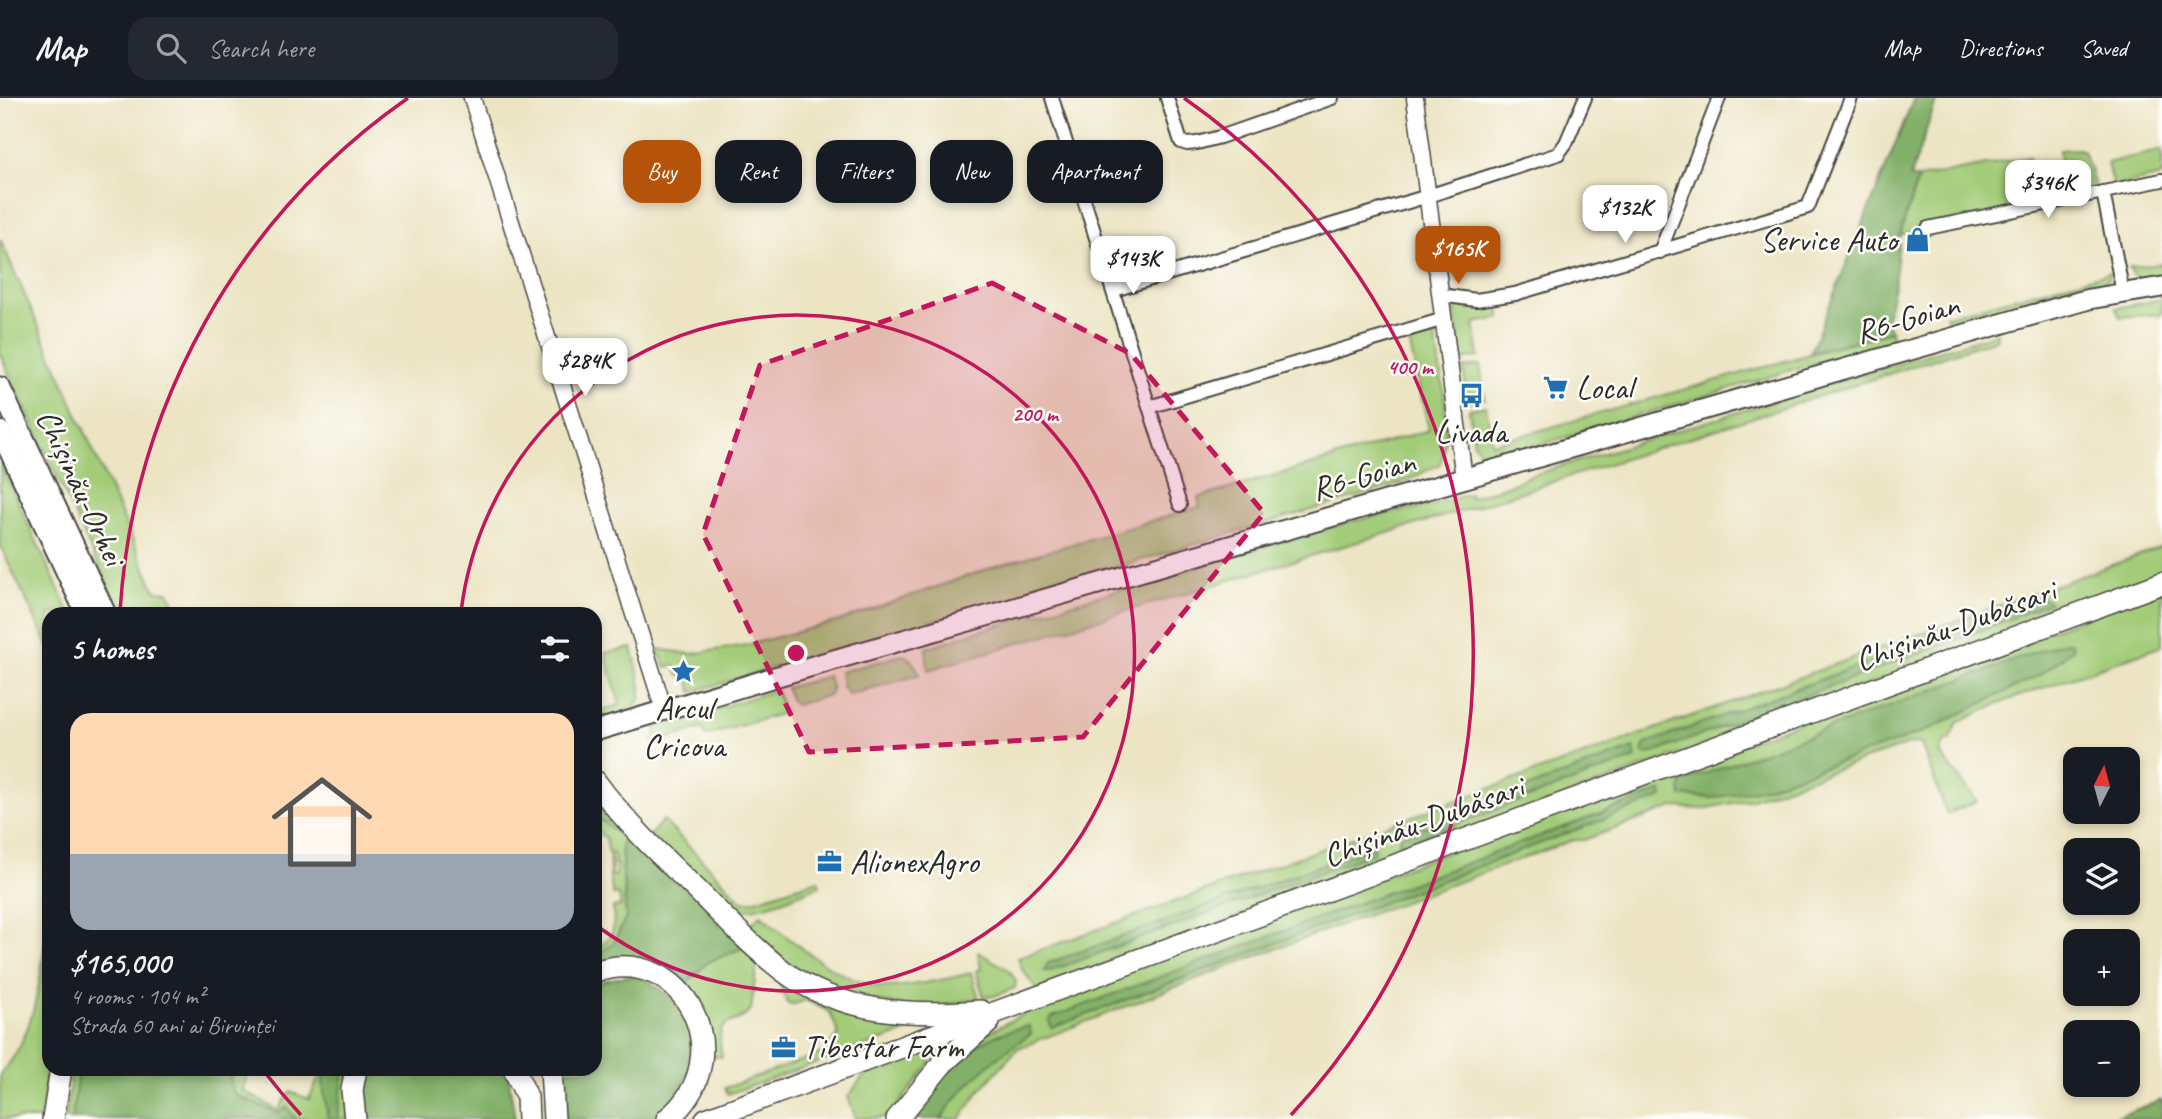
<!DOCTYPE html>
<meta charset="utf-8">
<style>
body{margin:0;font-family:Caveat,sans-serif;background:#242831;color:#f1f3f6;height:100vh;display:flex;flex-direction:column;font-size:26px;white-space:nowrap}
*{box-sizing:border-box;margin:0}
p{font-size:23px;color:#9ea1a6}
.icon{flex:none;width:38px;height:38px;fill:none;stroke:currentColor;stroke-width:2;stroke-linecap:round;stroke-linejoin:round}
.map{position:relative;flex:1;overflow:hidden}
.side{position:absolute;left:42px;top:509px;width:560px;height:469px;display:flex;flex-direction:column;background:#171b24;border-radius:21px;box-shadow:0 4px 10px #0003}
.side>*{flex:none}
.top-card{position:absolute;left:623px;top:42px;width:665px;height:63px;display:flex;gap:14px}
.needle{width:46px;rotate:6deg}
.buttons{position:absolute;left:2063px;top:649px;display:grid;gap:14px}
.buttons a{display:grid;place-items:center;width:77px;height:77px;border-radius:14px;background:#171b24;box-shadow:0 4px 10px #0003;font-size:35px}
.price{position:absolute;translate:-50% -60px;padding:0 16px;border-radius:14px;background:#fff;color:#222;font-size:23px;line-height:46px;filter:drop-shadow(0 2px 4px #0008)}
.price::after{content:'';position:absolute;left:50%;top:42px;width:21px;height:16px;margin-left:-10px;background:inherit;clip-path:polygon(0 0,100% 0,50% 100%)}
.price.selected{background:#b45309;color:#fff}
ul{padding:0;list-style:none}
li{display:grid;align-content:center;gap:14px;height:371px;padding:0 28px}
li span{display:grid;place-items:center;height:217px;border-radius:21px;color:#555}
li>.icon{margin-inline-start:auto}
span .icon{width:126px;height:126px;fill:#fffc;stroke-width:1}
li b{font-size:30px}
h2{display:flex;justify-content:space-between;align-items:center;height:84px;padding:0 28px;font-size:30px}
.pill{padding:0 24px;border-radius:21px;background:#171b24;box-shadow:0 4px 10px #0003;font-size:24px;line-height:63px}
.pill.selected{background:#b45309;color:#fff}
header{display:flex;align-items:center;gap:42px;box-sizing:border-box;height:98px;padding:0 35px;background:#171b24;border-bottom:2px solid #363941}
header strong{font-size:33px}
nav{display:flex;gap:38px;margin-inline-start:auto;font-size:24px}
.search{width:490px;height:63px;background:#242831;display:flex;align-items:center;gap:18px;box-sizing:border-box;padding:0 24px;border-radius:21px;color:#9ea1a6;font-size:26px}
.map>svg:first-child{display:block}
</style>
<header>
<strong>Map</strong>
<div class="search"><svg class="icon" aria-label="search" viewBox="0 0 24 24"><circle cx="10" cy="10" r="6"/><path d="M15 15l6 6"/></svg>Search here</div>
<nav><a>Map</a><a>Directions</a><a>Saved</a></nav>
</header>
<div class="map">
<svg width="2162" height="1021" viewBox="0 0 2162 1021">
<rect width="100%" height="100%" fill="#fdfcf7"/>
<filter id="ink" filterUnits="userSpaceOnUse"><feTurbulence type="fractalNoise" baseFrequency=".0143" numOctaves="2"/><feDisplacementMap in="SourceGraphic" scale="14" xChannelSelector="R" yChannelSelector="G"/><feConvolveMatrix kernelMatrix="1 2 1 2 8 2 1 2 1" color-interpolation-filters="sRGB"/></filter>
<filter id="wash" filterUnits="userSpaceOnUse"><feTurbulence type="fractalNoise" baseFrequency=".00686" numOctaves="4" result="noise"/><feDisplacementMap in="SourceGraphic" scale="28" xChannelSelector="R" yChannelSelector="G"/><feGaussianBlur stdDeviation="1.57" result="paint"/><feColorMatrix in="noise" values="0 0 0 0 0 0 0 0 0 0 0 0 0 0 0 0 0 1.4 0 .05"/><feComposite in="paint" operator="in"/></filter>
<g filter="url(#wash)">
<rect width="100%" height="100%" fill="#ece4c3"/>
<g fill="#a3cc78" stroke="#677c52" stroke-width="2">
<polygon points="2079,51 2084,53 2096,91 1900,137 1918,80 2029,59 2034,81 2062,77 2059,52"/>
<polygon points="2162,52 2162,78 2113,89 2107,65"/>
<polygon points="0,141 152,486 156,493 169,494 178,516 157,516 153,509 120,514 0,256"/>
<polygon points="2162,166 2162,178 2141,180 2134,178 2129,169"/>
<polygon points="2111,174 2108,181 2096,188 1952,228 1946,218"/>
<polygon points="2162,201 2162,216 2120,219 2116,210"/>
<polygon points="1498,205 1501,220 1474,225 1479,259 1461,262 1455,212 1459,207"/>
<polygon points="1891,233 1893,242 1506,357 1482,356 1474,346 1469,311 1486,308 1492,346"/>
<polygon points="1997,235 1997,241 1478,408 928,572 926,550 975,534 1356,422 1432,407 1469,396 1470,400 1513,386 1529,378"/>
<path d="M 1435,237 C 1440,279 1454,325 1440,366 L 1400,386 L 692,594 L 688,579 L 678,577 L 674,567 L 666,569 L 657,551 L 691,556 L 747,547 L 839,523 L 996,468 L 1200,409 L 1198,400 L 1429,332 L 1409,243 Z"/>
<polygon points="1480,267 1485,301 1468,304 1463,270"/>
<polygon points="0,365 70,516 49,516 49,550 0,447"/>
<polygon points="2162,449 2162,479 1037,892 1022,871 1018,860"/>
<polygon points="2162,491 2162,548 2005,603 1957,625 1951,641 1944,645 1940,655 1977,703 1947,716 1921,646 1912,645 1752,701 1702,711 1673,709 1584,742 1573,742 1245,862 1018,950 979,993 960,1021 904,1021 978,940 1055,899"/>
<path d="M 632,550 C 646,605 651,607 595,625 L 595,614 L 620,607 L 605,555 Z"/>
<path d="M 902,557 C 911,559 917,569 919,577 L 848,597 L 846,591 L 843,591 L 840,574 Z"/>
<polygon points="828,578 832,593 830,597 796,607 791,603 786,590"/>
<polygon points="776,592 784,615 705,638 702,630 653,645 657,629"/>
<path d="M 595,720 L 604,724 L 624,741 L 621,747 L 626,820 L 612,847 L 595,858 L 595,852 C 615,838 615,832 613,809 L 621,808 L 619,797 L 613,797 L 610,783 L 609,762 L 612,761 L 612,778 L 616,778 L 617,767 L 615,767 L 615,759 L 612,755 L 609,759 L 606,740 L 595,733 Z"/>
<path d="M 663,722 L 742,803 L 753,803 L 818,782 L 820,788 C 791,798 757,818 726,809 L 650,737 Z"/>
<path d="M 49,808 L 49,956 L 41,1021 L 0,1021 L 0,976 C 39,937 43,861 49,808 Z"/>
<path d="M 761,817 C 791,843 835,880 875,888 C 896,892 949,881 971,875 L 979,901 L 924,911 L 844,898 L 787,868 L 750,831 L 751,826 Z"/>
<path d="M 747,848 L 758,858 L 751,912 C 733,933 714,913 722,959 L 717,959 L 708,955 L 683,889 L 708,864 Z"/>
<polygon points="978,854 1009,872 1016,883 1015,890 994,898 984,899 976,873 981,871"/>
<polygon points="780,880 910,922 914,928 914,931 728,996 725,990 825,954 839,937 830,914 806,902 791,907 787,905 779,884"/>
<polygon points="926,955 930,958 931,964 889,1019 856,1021 848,999 862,980 872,973"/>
<polygon points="72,971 248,971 250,973 242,992 278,1012 290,994 309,1001 323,971 349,971 349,1021 65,1021"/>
</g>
<g fill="#82b068" stroke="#566e4a" stroke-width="2">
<polygon points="1914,0 1937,0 1910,80 1918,80 1900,137 1894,187 1886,223 1891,233 1810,255"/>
<polygon points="2042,500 2050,504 1985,531 1653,655 1644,656 1642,653 1645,646"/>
<polygon points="2061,545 2071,545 2073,551 2042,576 1930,631 1899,643 1761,691 1713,700 1682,698 1680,691 1682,684"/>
<polygon points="1633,650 1636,660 1407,745 1399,744 1400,738"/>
<polygon points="1661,693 1663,699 1052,930 1049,923 1052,919"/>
<polygon points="595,695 747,848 708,864 683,889 595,866 595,858 612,847 626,820 621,747 624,741 604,724 595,720"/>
<polygon points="1374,748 1374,755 1050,873 1044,873 1048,865"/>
<polygon points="627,878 643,880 684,907 696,965 665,1015 650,1021 566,1021 563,971 595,971 595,887 606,882"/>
<path d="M 1029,928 L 1031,936 C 996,958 964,985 941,1021 L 909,1021 C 946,974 966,939 1029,928 Z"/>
<polygon points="78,971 232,971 230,976 232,992 240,999 278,1015 287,1009 296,1021 72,1021"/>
<polygon points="324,971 344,971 338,1021 328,1021 323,986"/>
<polygon points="362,971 505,971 508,976 515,1021 359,1021"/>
<polygon points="2162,1002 2162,1021 2110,1021"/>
</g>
</g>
<g filter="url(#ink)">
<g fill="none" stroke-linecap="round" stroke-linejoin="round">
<defs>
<g id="minor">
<polyline points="1052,0 1180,407"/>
<polyline points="1167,0 1181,44 1187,46 1197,45 1220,39 1332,0"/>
<polyline points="2103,94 2123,195"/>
<polyline points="1928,130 2162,82"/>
<polyline points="1660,154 1719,0"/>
<polyline points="1114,192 1428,98 1558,56 1566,45 1585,0"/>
<polyline points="1441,197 1476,202 1515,196 1808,109 1851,0"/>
<polyline points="1149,309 1444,221"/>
</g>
<g id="tertiary">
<polyline points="472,0 664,612"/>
<polyline points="1415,0 1464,381"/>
</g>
<g id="primary">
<polyline points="0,289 106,516"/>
<polyline points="0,333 86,516"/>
<polyline points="595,633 778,578 2018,221 2089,201 2162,189"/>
</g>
<g id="trunk">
<path d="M 595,683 C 624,723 661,758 697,792 C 724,819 751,848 782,872 C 840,916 912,918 981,913"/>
<path d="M 595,874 C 683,843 743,960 667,1021"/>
<polyline points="514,971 527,999 528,1021"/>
<polyline points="551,971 554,1021"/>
<polyline points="53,1021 61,971"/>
<polyline points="355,1021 352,992 356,971"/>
<polyline points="706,1021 2162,485"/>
<polyline points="897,1021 943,965 989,924"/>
</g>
</defs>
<use href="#minor" stroke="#484742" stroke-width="16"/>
<use href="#tertiary" stroke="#484742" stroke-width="19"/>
<use href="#primary" stroke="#484742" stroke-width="23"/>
<use href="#trunk" stroke="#484742" stroke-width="24"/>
<use href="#minor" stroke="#fff" stroke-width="12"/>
<use href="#tertiary" stroke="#fff" stroke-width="16"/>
<use href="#primary" stroke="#fff" stroke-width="19"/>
<use href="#trunk" stroke="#fff" stroke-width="21"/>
</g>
</g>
<path fill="#c2185b" fill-opacity="0.2" stroke="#c2185b" stroke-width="5" stroke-dasharray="14 9" stroke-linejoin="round" d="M 992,185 L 1131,256 L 1264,415 L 1083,639 L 809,654 L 703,436 L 760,267 Z"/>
<g fill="none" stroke="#c2185b" stroke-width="3.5">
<path d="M461 514A338 338 0 1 1 597 828"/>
<path d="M301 1017A677 677 0 0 1 263 972M120 514A677 677 0 0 1 408 0M1184 0A677 677 0 0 1 1291 1017"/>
</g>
<defs>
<symbol id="shop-bare" viewBox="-9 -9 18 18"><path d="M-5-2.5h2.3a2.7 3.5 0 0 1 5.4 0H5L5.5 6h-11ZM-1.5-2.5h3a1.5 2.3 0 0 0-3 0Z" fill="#1f6fb2" stroke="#fdfcf7" stroke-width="2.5" paint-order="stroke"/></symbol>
<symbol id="supermarket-bare" viewBox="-9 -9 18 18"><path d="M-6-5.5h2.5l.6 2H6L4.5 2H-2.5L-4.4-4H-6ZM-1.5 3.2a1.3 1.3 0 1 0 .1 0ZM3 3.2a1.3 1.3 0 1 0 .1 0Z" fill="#1f6fb2" stroke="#fdfcf7" stroke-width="2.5" paint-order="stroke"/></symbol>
<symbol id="bus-bare" viewBox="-9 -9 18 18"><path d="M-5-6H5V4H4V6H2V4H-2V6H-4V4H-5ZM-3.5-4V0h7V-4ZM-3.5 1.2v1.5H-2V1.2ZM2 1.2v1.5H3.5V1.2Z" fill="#1f6fb2" stroke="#fdfcf7" stroke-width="2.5" paint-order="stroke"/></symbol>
<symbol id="sight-bare" viewBox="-9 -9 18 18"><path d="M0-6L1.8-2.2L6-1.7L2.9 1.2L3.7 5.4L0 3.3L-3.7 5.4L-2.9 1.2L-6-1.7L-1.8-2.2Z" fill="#1f6fb2" stroke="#fdfcf7" stroke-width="2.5" paint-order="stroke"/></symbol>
<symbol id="office-bare" viewBox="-9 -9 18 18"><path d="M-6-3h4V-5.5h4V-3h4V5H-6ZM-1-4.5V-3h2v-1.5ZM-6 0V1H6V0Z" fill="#1f6fb2" stroke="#fdfcf7" stroke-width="2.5" paint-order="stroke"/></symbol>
</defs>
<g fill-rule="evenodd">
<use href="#shop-bare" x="1900" y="124" width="35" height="35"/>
<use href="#supermarket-bare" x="1538" y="272" width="35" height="35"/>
<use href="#bus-bare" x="1454" y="280" width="35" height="35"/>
<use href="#sight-bare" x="666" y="556" width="35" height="35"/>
<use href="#office-bare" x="812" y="746" width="35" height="35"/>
<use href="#office-bare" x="766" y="932" width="35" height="35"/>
</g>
<g text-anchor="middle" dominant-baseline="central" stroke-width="5" stroke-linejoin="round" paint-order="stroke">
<g font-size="33" fill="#2b2b2b" stroke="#fdfcf7" text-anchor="start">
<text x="1897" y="142" text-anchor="end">Service Auto</text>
<text x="1576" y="290">Local</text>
<text x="1471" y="334" text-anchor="middle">Livada</text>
<text x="684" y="610" text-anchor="middle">Arcul<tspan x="684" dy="38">Cricova</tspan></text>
<text x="850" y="764">AlionexAgro</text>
<text x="803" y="949">Tibestar Farm</text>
</g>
<g font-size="33" fill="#2b2b2b" stroke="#fdfcf7">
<text transform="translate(1907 220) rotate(-16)">R6-Goian</text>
<text transform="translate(1363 377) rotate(-16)">R6-Goian</text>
<text transform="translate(81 389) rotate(65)">Chișinău-Orhei</text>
<text transform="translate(1955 527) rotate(-20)">Chișinău-Dubăsari</text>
<text transform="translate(1423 723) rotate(-20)">Chișinău-Dubăsari</text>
</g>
</g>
<circle cx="796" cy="555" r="10" fill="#c2185b" stroke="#fdfcf7" stroke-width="3.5"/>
<g font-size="21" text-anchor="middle" font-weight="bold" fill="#c2185b" stroke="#fdfcf7" stroke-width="5" stroke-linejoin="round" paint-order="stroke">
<text x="1410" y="276">400 m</text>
<text x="1035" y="323">200 m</text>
</g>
</svg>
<div class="buttons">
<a><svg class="needle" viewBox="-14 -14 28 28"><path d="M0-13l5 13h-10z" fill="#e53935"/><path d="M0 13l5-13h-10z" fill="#9ea1a6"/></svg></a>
<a><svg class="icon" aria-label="layers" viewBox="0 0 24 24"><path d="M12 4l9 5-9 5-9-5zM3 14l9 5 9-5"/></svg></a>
<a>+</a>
<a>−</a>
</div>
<b class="price" style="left:2048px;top:122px">$346K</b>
<b class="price" style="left:1625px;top:147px">$132K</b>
<b class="price selected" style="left:1458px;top:188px">$165K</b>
<b class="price" style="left:1133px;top:198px">$143K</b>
<b class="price" style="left:585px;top:300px">$284K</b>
<div class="top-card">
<a class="pill selected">Buy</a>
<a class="pill">Rent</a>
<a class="pill">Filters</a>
<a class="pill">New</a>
<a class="pill">Apartment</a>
</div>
<section class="side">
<h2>5 homes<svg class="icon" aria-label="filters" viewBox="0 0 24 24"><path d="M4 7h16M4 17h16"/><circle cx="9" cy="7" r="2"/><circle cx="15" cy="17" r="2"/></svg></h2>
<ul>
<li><span style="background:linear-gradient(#ffd9b3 65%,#9aa5b1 0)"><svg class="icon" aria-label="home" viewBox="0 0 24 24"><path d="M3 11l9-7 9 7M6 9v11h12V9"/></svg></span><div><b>$165,000</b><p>4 rooms · 104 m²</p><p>Strada 60 ani ai Biruinței</p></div></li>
</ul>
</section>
</div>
